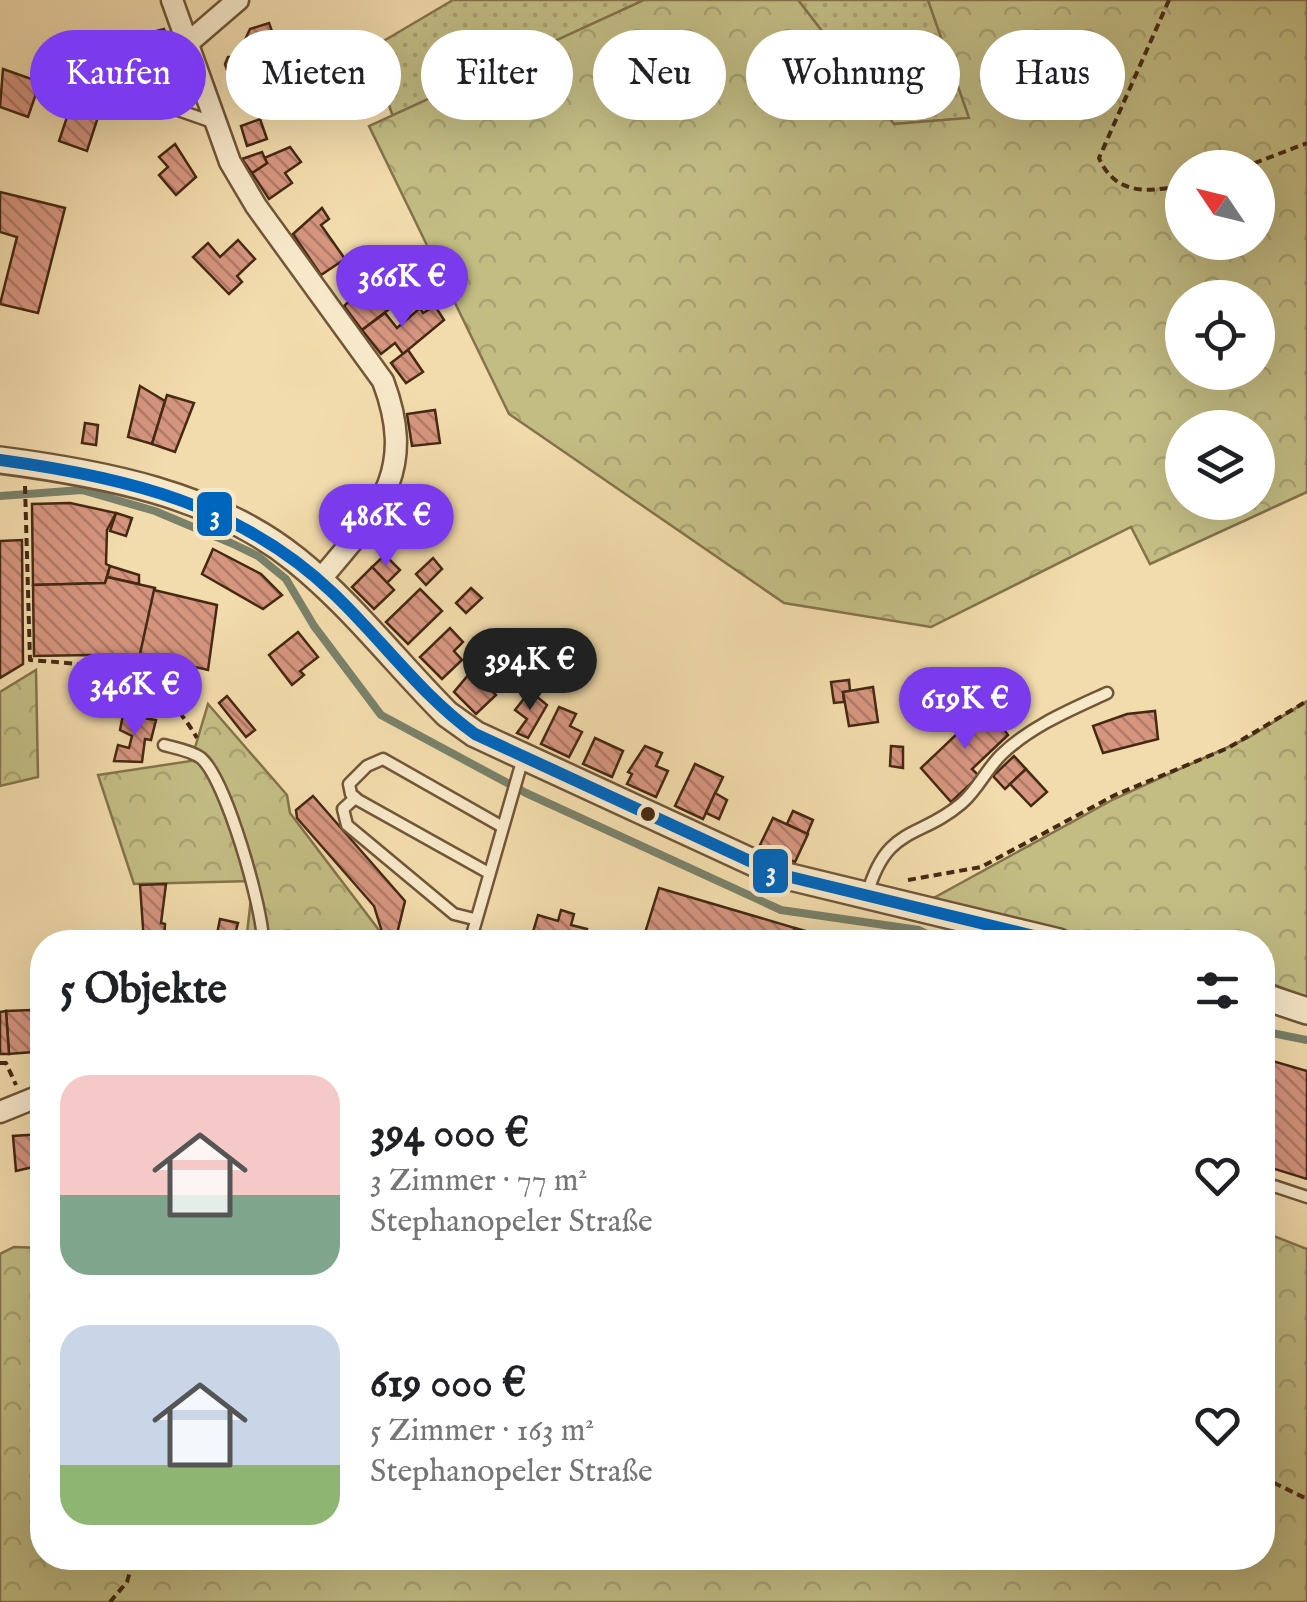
<!DOCTYPE html>
<html lang="de">
<meta charset="utf-8">
<style>
body{margin:0;font-family:"IM FELL English",serif;background:#f6f6f6;color:#202124;height:100vh;display:flex;flex-direction:column;font-size:38px;white-space:nowrap}
*{box-sizing:border-box;margin:0}
p{font-size:32px;color:#757577}
.icon{flex:none;width:55px;height:55px;fill:none;stroke:currentColor;stroke-width:2;stroke-linecap:round;stroke-linejoin:round}
.map{position:relative;flex:1;overflow:hidden}
.panel{position:absolute;left:30px;top:930px;width:1245px;height:640px;display:flex;flex-direction:column;background:#fff;border-radius:40px;box-shadow:0 10px 40px #0002}
.panel>*{flex:none}
.banner{position:absolute;left:30px;top:30px;width:1248px;height:90px;display:flex;gap:20px}
.needle{width:65px;rotate:305deg}
.fabs{position:absolute;left:1165px;top:150px;display:grid;gap:20px}
.fabs a{display:grid;place-items:center;width:110px;height:110px;border-radius:50%;background:#fff;box-shadow:0 10px 40px #0002;font-size:50px}
.price{position:absolute;translate:-50% -85px;padding:0 22px;border-radius:35px;background:#7c3aed;color:#fff;font-size:32px;line-height:65px;filter:drop-shadow(0 2px 5px #0008)}
.price::after{content:'';position:absolute;left:50%;top:60px;width:30px;height:22px;margin-left:-15px;background:inherit;clip-path:polygon(0 0,100% 0,50% 100%)}
.price.current{background:#222;color:#fff}
ul{padding:0;list-style:none}
li{display:flex;align-items:center;gap:30px;height:250px;padding:0 30px}
li span{display:grid;place-items:center;flex:none;width:280px;height:200px;border-radius:30px;color:#555}
li>.icon{margin-inline-start:auto}
span .icon{width:120px;height:120px;fill:#fffc;stroke-width:1}
li b{font-size:42px}
h2{display:flex;justify-content:space-between;align-items:center;height:120px;padding:0 30px;font-size:42px}
.chip{padding:0 35px;border-radius:45px;background:#fff;box-shadow:0 10px 40px #0002;font-size:35px;line-height:90px}
.chip.current{background:#7c3aed;color:#fff}
.map>svg:first-child{display:block}
</style>
<div class="map">
<svg width="1307" height="1602" viewBox="0 0 1307 1602">
<defs>
<pattern id="grass-dots" width="8" height="8" patternUnits="userSpaceOnUse" patternTransform="scale(2.5)"><rect width="8" height="8" fill="#c3bd84"/><path d="M2 2h.1M6 6h.1" fill="none" stroke="#a9a271" stroke-width="1.8" stroke-linecap="round"/></pattern>
<pattern id="forest-crowns" width="20" height="18" patternUnits="userSpaceOnUse" patternTransform="scale(2.5)"><rect width="20" height="18" fill="#c3bd84"/><path d="M2 6a3 3 0 1 1 6 0M12 15a3 3 0 1 1 6 0" fill="none" stroke="#a9a271"/></pattern>
<pattern id="building-back-hatch" width="6" height="6" patternUnits="userSpaceOnUse" patternTransform="scale(2.5)"><rect width="6" height="6" fill="#d6957f"/><path d="M-1 5l2 2M0 0l6 6M5-1l2 2" fill="none" stroke="#af7a67"/></pattern>
</defs>
<rect width="100%" height="100%" fill="#f2dbac"/>
<filter id="stains"><feTurbulence type="fractalNoise" baseFrequency=".002" numOctaves="4"/><feColorMatrix values="0 0 0 0 .2 0 0 0 0 .09 0 0 0 0 .02 0 0 0 .5 -.17"/></filter>
<radialGradient id="worn" r=".72"><stop offset=".6" stop-color="#630" stop-opacity="0"/><stop offset="1" stop-color="#630" stop-opacity=".3"/></radialGradient>
<g fill="url(#grass-dots)" stroke="#84734b" stroke-width="2.5">
<polygon points="453,0 644,0 393,117 370,49"/>
<polygon points="798,0 928,0 970,118 893,124"/>
</g>
<g fill="url(#forest-crowns)" stroke="#84734b" stroke-width="2.5" fill-rule="evenodd">
<path d="M 644,0 L 798,0 L 894,124 L 969,118 L 928,0 L 1307,0 L 1307,492 L 1150,564 L 1131,527 L 931,627 L 784,603 L 509,414 L 369,126 ZM 1182,168 L 1258,168 L 1258,242 L 1182,242 ZM 1182,298 L 1258,298 L 1258,372 L 1182,372 ZM 1182,428 L 1258,428 L 1258,502 L 1182,502 Z"/>
<polygon points="36,670 38,777 0,786 0,692"/>
<polygon points="1307,701 1307,998 1263,980 1262,942 1106,942 930,900 1114,799 1248,738"/>
<polygon points="208,704 287,795 290,813 385,938 384,942 246,942 253,881 134,884 98,775 191,761"/>
<polygon points="1263,1232 1307,1249 1307,1602 0,1602 0,1254 14,1247 42,1248 42,1558 1262,1558"/>
</g>
<g fill="none" stroke-linecap="round" stroke-linejoin="round">
<g stroke="#7a816a" stroke-width="8">
<polyline points="0,496 82,490 155,511 231,543 258,556 286,579 314,626 381,715 526,793 781,910 919,930 943,942"/>
<polyline points="1262,1031 1307,1040"/>
</g>
</g>
<g fill="url(#building-back-hatch)" stroke="#462912" stroke-width="2.5">
<polygon points="269,23 274,37 285,33 291,51 274,57 269,67 273,77 289,85 281,102 270,96 263,110 246,101 236,73 227,70 225,64 228,57 237,57 250,29"/>
<polygon points="164,29 172,46 177,75 147,82 139,52 130,54 126,39"/>
<polygon points="3,69 40,82 28,117 0,107"/>
<polygon points="70,108 98,117 87,151 59,141"/>
<polygon points="260,119 267,139 247,146 241,126"/>
<polygon points="175,144 196,177 176,195 159,175 168,167 159,157"/>
<polygon points="290,147 301,162 285,173 292,183 269,199 252,173 267,163 264,158"/>
<polygon points="262,152 267,163 252,173 242,159"/>
<polygon points="0,192 65,208 38,313 0,304 17,237 0,232"/>
<polygon points="322,208 329,219 321,225 345,259 321,275 293,234"/>
<polygon points="238,240 255,259 237,276 242,282 229,294 193,257 208,243 220,257"/>
<polygon points="375,275 385,288 373,297 388,310 362,330 344,306"/>
<polygon points="435,306 444,320 403,354 395,343 381,354 362,330 385,313 397,328 420,308 423,313"/>
<polygon points="408,350 423,372 406,383 391,363"/>
<polygon points="140,386 165,401 152,444 128,437"/>
<polygon points="167,395 194,403 175,452 152,444"/>
<polygon points="435,410 440,443 412,446 407,414"/>
<polygon points="85,423 98,425 96,445 82,443"/>
<polygon points="70,503 116,513 107,530 106,564 110,566 105,583 33,585 32,504"/>
<polygon points="389,507 408,526 388,547 373,532"/>
<polygon points="116,513 132,518 126,536 110,531"/>
<polygon points="22,540 23,664 0,678 0,541"/>
<polygon points="213,549 261,574 282,595 263,609 202,574"/>
<polygon points="385,555 400,570 387,583 372,567"/>
<polygon points="433,558 442,569 426,585 416,574"/>
<polygon points="110,566 139,575 139,584 107,577"/>
<polygon points="372,567 394,590 374,609 352,587"/>
<polygon points="107,577 155,588 138,666 90,655 34,656 33,585 105,583"/>
<polygon points="471,588 482,598 466,613 456,603"/>
<polygon points="420,589 442,611 408,644 386,622"/>
<polygon points="154,590 217,605 208,670 140,654"/>
<polygon points="450,628 463,642 454,651 462,660 442,679 420,657"/>
<polygon points="298,632 318,657 300,671 304,675 292,685 269,655"/>
<polygon points="488,639 512,664 488,687 496,695 476,714 454,692 479,662 472,655"/>
<polygon points="849,680 850,691 843,692 844,702 834,703 831,682"/>
<polygon points="873,687 878,722 849,726 843,692"/>
<polygon points="530,691 547,705 528,738 517,733 527,719 515,710"/>
<polygon points="227,696 255,730 246,737 219,703"/>
<polygon points="980,697 1008,735 972,769 979,776 951,802 921,768 957,734 953,729 979,705 976,701"/>
<polygon points="559,707 576,714 570,726 582,732 569,757 541,744"/>
<polygon points="1155,711 1158,739 1103,753 1093,726 1127,714"/>
<polygon points="123,715 156,720 151,740 145,739 142,762 114,761 118,745 129,748 132,736 120,730"/>
<polygon points="595,738 623,751 612,777 583,764"/>
<polygon points="645,746 662,753 656,766 668,771 656,797 627,784 632,774 628,772"/>
<polygon points="891,746 903,747 903,768 890,766"/>
<polygon points="1014,756 1026,769 1005,789 993,776"/>
<polygon points="695,764 723,777 703,819 675,806"/>
<polygon points="1026,769 1047,792 1031,806 1010,784"/>
<polygon points="715,793 727,800 719,819 706,813"/>
<polygon points="313,796 405,901 395,942 383,935 374,906 297,818 296,810"/>
<polygon points="793,811 813,820 807,834 787,824"/>
<polygon points="773,818 808,834 795,862 760,845"/>
<polygon points="166,884 161,923 165,924 164,942 144,942 140,885"/>
<polygon points="659,888 795,928 791,942 677,942 645,933"/>
<polygon points="561,910 574,914 571,925 587,929 583,942 530,942 538,915 558,921"/>
<polygon points="220,919 238,923 233,942 196,942 198,935 216,939"/>
<polygon points="795,928 844,942 791,942"/>
<polygon points="31,1010 33,1052 9,1054 6,1011"/>
<polygon points="6,1011 9,1054 0,1054 0,1012"/>
<polygon points="1262,1058 1307,1071 1307,1179 1262,1165"/>
<polygon points="42,1134 42,1165 16,1171 13,1136"/>
</g>
<g fill="none" stroke-linecap="round" stroke-linejoin="round">
<defs>
<g id="service">
<polyline points="104,84 215,123"/>
<path d="M 164,745 C 175,748 192,751 201,758 C 226,779 263,909 263,942"/>
<polyline points="355,798 343,809 347,825 454,914 474,919"/>
<polyline points="487,872 358,800 351,794 349,784 367,766 383,759 501,826"/>
<path d="M 867,895 C 887,824 919,840 962,803 C 978,789 986,770 1001,755 C 1031,726 1070,710 1107,693"/>
<polyline points="470,942 523,758"/>
<polyline points="1262,1182 1307,1197"/>
</g>
<g id="minor">
<path d="M 172,0 L 230,162 L 256,206 L 383,381 C 418,474 377,512 319,581"/>
<polyline points="188,43 238,0"/>
<polyline points="0,1112 42,1095"/>
</g>
<g id="tertiary">
<path d="M 0,460 C 100,473 215,494 296,560 C 351,604 397,664 447,714 L 475,734 L 778,874 L 1059,942"/>
<polyline points="1262,996 1307,1011"/>
</g>
</defs>
<use href="#service" stroke="#715638" stroke-width="15"/>
<use href="#minor" stroke="#715638" stroke-width="25"/>
<use href="#tertiary" stroke="#715638" stroke-width="30"/>
<g stroke="#462912" stroke-width="4" stroke-dasharray="8 5" stroke-linecap="butt">
<path d="M 1169,0 L 1099,158 C 1115,195 1148,193 1182,185"/>
<polyline points="1242,168 1307,143"/>
<path d="M 25,486 L 30,660 C 106,666 155,666 197,738"/>
<polyline points="908,880 981,867 1115,795 1228,748 1307,701"/>
<polyline points="0,1063 6,1063 16,1085"/>
<polyline points="1262,1477 1307,1499"/>
<polyline points="110,1602 127,1582 134,1558"/>
</g>
<use href="#service" stroke="#f7e8c9" stroke-width="10"/>
<use href="#minor" stroke="#f7e8c9" stroke-width="20"/>
<use href="#tertiary" stroke="#f7e8c9" stroke-width="25"/>
<defs>
<path id="bus-1" d="M 0,460 C 124,477 241,504 334,594 C 382,640 421,695 475,734 L 778,874 L 1059,942"/>
</defs>
<use href="#bus-1" stroke="#f7e8c9" stroke-width="20"/>
<use href="#bus-1" stroke="#0065bd" stroke-width="12"/>
</g>
<circle fill="#462912" stroke="#f7e8c9" stroke-width="4" cx="648" cy="814" r="9"/>
<g stroke="#f7e8c9" stroke-width="4">
<rect x="195" y="490" width="39" height="48" rx="10" fill="#0065bd"/>
<rect x="751" y="847" width="39" height="48" rx="10" fill="#0065bd"/>
</g>
<g font-size="28" text-anchor="middle" font-weight="bold" fill="#fff">
<text x="215" y="524">3</text>
<text x="771" y="880">3</text>
</g>
<rect width="100%" height="100%" filter="url(#stains)"/>
<rect width="100%" height="100%" fill="url(#worn)"/>
</svg>
<div class="fabs">
<a><svg class="needle" viewBox="-14 -14 28 28"><path d="M0-13l5 13h-10z" fill="#e53935"/><path d="M0 13l5-13h-10z" fill="#757577"/></svg></a>
<a><svg class="icon" aria-label="locate" viewBox="0 0 24 24"><circle cx="12" cy="12" r="6"/><path d="M12 2v4M12 18v4M2 12h4M18 12h4"/></svg></a>
<a><svg class="icon" aria-label="layers" viewBox="0 0 24 24"><path d="M12 4l9 5-9 5-9-5zM3 14l9 5 9-5"/></svg></a>
</div>
<b class="price" style="left:402px;top:330px">366K €</b>
<b class="price" style="left:386px;top:569px">486K €</b>
<b class="price current" style="left:530px;top:713px">394K €</b>
<b class="price" style="left:135px;top:738px">346K €</b>
<b class="price" style="left:965px;top:752px">619K €</b>
<div class="banner">
<a class="chip current">Kaufen</a>
<a class="chip">Mieten</a>
<a class="chip">Filter</a>
<a class="chip">Neu</a>
<a class="chip">Wohnung</a>
<a class="chip">Haus</a>
</div>
<section class="panel">
<h2>5 Objekte<svg class="icon" aria-label="filters" viewBox="0 0 24 24"><path d="M4 7h16M4 17h16"/><circle cx="9" cy="7" r="2"/><circle cx="15" cy="17" r="2"/></svg></h2>
<ul>
<li><span style="background:linear-gradient(#f6c9c9 60%,#7fa58c 0)"><svg class="icon" aria-label="home" viewBox="0 0 24 24"><path d="M3 11l9-7 9 7M6 9v11h12V9"/></svg></span><div><b>394 000 €</b><p>3 Zimmer · 77 m²</p><p>Stephanopeler Straße</p></div><svg class="icon" aria-label="heart" viewBox="0 0 24 24"><path d="M12 20l-8-8c-3-5 5-10 8-4 3-6 11-1 8 4z"/></svg></li>
<li><span style="background:linear-gradient(#c9d6e8 70%,#8fb573 0)"><svg class="icon" aria-label="home" viewBox="0 0 24 24"><path d="M3 11l9-7 9 7M6 9v11h12V9"/></svg></span><div><b>619 000 €</b><p>5 Zimmer · 163 m²</p><p>Stephanopeler Straße</p></div><svg class="icon" aria-label="heart" viewBox="0 0 24 24"><path d="M12 20l-8-8c-3-5 5-10 8-4 3-6 11-1 8 4z"/></svg></li>
</ul>
</section>
</div>
